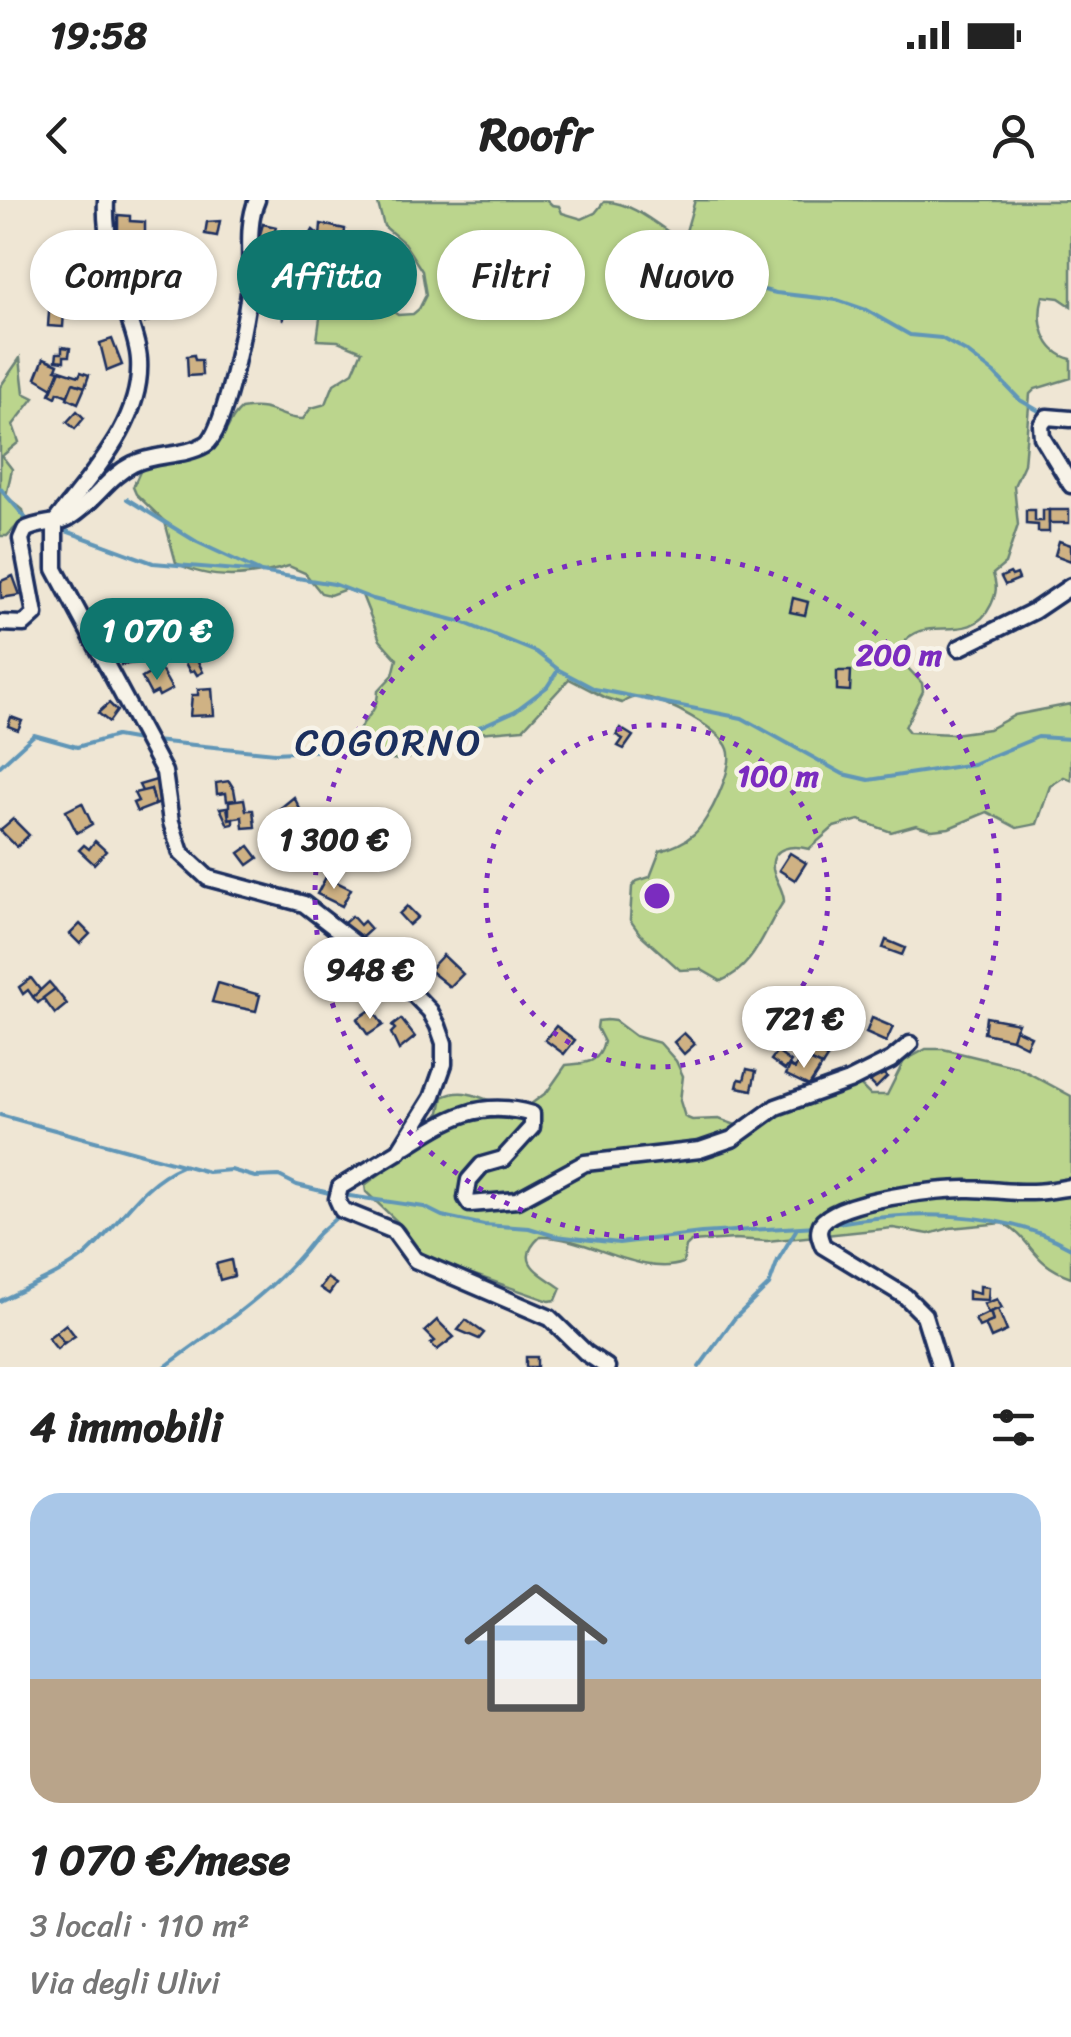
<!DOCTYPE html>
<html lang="it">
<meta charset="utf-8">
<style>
body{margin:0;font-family:Sriracha,sans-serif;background:#f6f6f6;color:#222;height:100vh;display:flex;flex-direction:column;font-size:38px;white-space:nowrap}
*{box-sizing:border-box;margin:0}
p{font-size:32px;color:#767676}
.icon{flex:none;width:55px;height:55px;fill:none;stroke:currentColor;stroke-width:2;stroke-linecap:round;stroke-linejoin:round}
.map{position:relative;height:1167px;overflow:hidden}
.side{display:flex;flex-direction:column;background:#fff;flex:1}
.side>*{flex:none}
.top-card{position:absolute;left:30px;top:30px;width:1012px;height:90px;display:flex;gap:20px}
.price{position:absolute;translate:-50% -85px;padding:0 22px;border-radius:35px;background:#fff;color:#222;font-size:32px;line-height:65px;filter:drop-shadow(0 2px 5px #0008)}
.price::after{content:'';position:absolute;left:50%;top:60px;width:30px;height:22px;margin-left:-15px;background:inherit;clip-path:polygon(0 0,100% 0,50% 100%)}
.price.current{background:#0f766e;color:#fff}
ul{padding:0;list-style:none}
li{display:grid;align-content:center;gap:20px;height:530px;padding:0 30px}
li span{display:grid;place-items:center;height:310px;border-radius:30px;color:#555}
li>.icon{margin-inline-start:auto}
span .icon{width:180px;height:180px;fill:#fffc;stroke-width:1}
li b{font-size:42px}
h2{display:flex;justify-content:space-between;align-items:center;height:120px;padding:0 30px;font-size:42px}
.chip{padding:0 35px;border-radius:45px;background:#fff;box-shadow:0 2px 8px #0004;font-size:35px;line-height:90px}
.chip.current{background:#0f766e;color:#fff}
.status{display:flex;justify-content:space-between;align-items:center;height:70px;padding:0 50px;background:#fff;direction:ltr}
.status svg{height:28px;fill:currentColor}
header{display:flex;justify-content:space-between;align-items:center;height:130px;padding:0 30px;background:#fff;font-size:45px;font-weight:700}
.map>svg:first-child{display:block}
</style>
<div class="status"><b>19:58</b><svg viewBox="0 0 49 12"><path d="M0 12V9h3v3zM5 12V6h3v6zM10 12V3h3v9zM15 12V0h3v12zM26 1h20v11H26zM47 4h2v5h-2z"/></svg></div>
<header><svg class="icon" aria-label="back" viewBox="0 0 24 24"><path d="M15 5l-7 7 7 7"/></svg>Roofr<svg class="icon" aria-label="person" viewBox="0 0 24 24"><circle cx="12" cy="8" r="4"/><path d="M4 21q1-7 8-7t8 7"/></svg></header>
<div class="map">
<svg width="1071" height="1167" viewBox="0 0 1071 1167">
<rect width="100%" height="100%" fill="#efe6d4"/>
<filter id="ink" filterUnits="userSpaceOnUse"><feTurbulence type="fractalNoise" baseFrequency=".01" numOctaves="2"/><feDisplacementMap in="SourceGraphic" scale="20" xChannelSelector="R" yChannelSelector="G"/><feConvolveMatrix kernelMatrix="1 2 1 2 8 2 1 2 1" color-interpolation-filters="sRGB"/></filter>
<g filter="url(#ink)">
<g fill="#bbd58d" stroke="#6b8276" stroke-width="2.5">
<path d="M 377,0 L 547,0 L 552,5 L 559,6 L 562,13 L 582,19 L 595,13 L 604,2 C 631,0 661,28 683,42 L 695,0 L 1071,1 L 1071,106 L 1059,98 L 1043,96 C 1036,120 1043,152 1071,159 L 1071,178 L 1035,189 L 1030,194 L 1024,264 L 1014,286 L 1018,325 L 1005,364 L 993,374 C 997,387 997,392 991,405 C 970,449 923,410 901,446 L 907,467 L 922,483 L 923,491 L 905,527 L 909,532 L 953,534 L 989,529 L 1015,515 L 1071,504 L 1071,580 L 1064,577 L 1050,586 L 1037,624 L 1017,628 L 987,612 L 949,628 L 932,630 L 916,625 L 891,632 L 859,620 L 834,627 L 809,649 C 793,645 770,646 773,669 C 775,681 783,687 784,701 C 764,729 756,767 721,781 L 700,769 L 680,770 L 640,734 L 630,720 L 632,687 L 637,681 L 650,677 L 660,651 C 673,647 684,643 694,634 C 708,622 735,568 728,549 C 721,529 665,500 644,497 C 635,496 629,498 622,503 L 606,498 L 569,479 L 523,529 L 455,535 L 449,541 L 424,546 L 405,561 L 372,556 L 357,538 C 360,517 377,518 378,491 L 393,475 L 397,459 L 380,440 L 362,395 L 346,389 L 330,395 L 321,393 L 305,373 L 289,366 C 251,378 212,382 176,363 L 165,322 L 136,294 L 133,287 L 142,267 C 165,262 204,262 219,243 C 228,231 229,219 241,209 C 274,203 278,219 303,219 L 311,208 L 326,204 L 334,184 L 353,172 L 362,151 L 338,141 L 317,140 L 321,111 L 332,82 C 349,99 357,105 381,103 L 398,115 L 413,114 L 419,109 L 426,95 L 422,71 L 404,43 L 384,26 Z"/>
<polygon points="20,158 24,193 34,198 13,225 19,242 2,256 12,269 6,296 23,310 25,318 7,336 0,336 0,187"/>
<path d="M 607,820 L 615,821 L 635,836 L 660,843 L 676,861 L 683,876 L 680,901 L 685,917 L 692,920 L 719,919 L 750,930 L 776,914 L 858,883 L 870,895 L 887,895 L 904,861 L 926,849 L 943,849 L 1017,867 L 1071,896 L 1071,1077 C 1030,1063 1033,1039 1003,1023 L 950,1028 L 929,1034 L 893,1028 L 767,1041 L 735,1039 L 691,1042 L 686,1047 L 683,1063 C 640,1078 586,1035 540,1037 C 513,1062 540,1073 561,1088 L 556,1100 L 549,1101 L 432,1060 L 415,1048 L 404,1028 L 366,992 L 365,985 L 410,951 L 440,912 L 443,897 C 465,886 480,899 501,904 C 509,906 518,906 527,907 L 547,892 L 566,865 C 586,863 599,864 604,842 L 597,828 L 598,821 Z"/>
</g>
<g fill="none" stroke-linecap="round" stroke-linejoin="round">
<g stroke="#6196b7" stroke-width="4">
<polyline points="739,84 776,93 837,100 866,110 910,135 941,138 968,153 994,173 1020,200 1044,214"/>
<polyline points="0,288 29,322"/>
<polyline points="127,299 197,342 259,371"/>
<polyline points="58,328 153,363 261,372 334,384 373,399 462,422 536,452 559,470 595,489 742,518 843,574 869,580 973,564 1038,537 1071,539"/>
<polyline points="154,541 275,553 347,549 390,555 482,526 515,511 547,487 558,470"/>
<polyline points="0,566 34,535 77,547 116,536 139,540"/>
<polyline points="0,915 208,972 231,970 255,977 279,976 297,985 333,994"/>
<polyline points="343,995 424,1007 442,1016 484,1025 529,1028 555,1036 619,1043 701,1033 817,1026"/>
<path d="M 831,1024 C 907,1011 1001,1008 1071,1048"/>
<path d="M 0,1101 C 27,1087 60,1075 84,1056 C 119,1027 138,984 182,966"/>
<path d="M 165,1167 C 217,1128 274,1092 313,1040 C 320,1030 332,1023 341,1013"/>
<polyline points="699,1167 734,1119 769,1085 778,1060 796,1030"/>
</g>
</g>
<g fill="#cfb284" stroke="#1b2f5e" stroke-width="2.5">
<polygon points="118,15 130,16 130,21 145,22 145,33 118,33"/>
<polygon points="220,21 217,36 205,34 207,22"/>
<polygon points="263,24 276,27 272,41 259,38"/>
<polygon points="321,24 345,29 344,39 320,38"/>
<polygon points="313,30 326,41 318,56 303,48"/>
<polygon points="86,70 90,89 84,89 80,71"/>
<polygon points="80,71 84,89 67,91 66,82 73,80 72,73"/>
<polygon points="282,75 296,78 292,95 284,93 285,89 280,88"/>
<polygon points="278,93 288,94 283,121 282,110 276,109"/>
<polygon points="50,97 65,98 63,127 48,126"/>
<polygon points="157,98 162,115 145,123 139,103"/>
<polygon points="112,139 122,165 107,171 100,143"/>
<polygon points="62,147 70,148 69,156 64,156 64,161 56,160 57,153 62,153"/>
<polygon points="194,155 195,160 201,160 202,175 188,176 187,156"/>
<polygon points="44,158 58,164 56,169 60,170 53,188 36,178"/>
<polygon points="60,170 79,176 81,172 89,175 85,187 73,183 68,196 58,192 56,197 50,194"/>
<polygon points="73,183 85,187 78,203 67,198"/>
<polygon points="77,211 84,218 75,229 67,222"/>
<polygon points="1026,310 1035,310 1035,321 1043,321 1043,310 1049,310 1049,332 1038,332 1038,325 1026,324"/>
<rect x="1049" y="310" width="20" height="13"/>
<polygon points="1059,341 1071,345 1071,361 1055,355"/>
<polygon points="1010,373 1012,376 1017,374 1019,379 1005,385 1001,377"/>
<polygon points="13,376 20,395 1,398 1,381"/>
<polygon points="793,398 808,402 805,415 790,412"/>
<polygon points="122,410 127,440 133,439 135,449 128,450 129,460 121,461 117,442 111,442 103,412"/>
<polygon points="175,443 185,449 180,457 171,450"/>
<polygon points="135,449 136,463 121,465 121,461 129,460 128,450"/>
<polygon points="193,451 203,472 197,475 194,470 190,472 182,457"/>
<polygon points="160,468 172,489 159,496 157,492 151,495 142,478"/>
<polygon points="837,471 851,471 850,491 837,490"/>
<polygon points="212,488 214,515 190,516 192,495 198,495 198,489"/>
<polygon points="109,503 117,511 109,522 98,513"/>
<polygon points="11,517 22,521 18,530 8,526"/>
<polygon points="620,528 633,536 624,549 618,546 623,539 616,535"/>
<polygon points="156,580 165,601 155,605 151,589 143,593 139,585"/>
<polygon points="229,581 234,589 236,600 227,601 226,593 217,594 216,583"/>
<polygon points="151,589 155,605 137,612 133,603 138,601 134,593"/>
<polygon points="294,597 303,615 286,627 278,610"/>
<polygon points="244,599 246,610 253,610 255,627 243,628 242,617 229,619 229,601"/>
<polygon points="82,603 92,624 77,633 66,611"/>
<polygon points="227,607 229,619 233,618 233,624 228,625 220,608"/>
<polygon points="13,619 29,635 17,647 0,630"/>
<polygon points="95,641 106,651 94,664 79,650 84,645 89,649"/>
<polygon points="249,646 258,658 248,665 239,653"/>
<polygon points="790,653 806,663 795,680 779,670"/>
<polygon points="326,677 351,689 342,706 317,694"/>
<polygon points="407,706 418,717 409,725 399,714"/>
<polygon points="352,716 360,725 364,721 371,729 359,740 344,723"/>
<polygon points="80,724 90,734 80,744 70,734"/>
<polygon points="886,740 905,748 902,755 883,748"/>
<polygon points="443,755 463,774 450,787 429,770"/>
<polygon points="373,768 390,784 375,799 358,783"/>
<polygon points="31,778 41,791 33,797 28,790 23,794 19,787"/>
<polygon points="49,782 55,789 38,803 33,797"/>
<polygon points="218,783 260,795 256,811 212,802"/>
<polygon points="55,789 67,804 55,814 43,798"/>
<polygon points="372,809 383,825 368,835 357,819"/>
<polygon points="986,817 1018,823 1012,839 984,833"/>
<polygon points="872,818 893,827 886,842 866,833"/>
<polygon points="401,819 415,837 399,850 391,833 395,829 392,826"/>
<polygon points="556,826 575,840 564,854 545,840"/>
<polygon points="1015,829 1031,836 1026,846 1012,839"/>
<polygon points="684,833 695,844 684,854 674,842"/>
<polygon points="805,847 827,858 822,866 801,856"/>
<polygon points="777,852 791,862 785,870 771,860"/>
<polygon points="801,856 822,866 809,886 786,875 790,866 795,869"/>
<polygon points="876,867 887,877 876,888 870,882 875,877 870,873"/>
<polygon points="747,869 756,871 752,890 737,887 739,879 744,880"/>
<polygon points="231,1060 234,1076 220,1080 216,1064"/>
<polygon points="327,1078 336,1084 329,1094 320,1088"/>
<polygon points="980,1086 989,1087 988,1100 968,1099 968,1091 980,1094"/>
<polygon points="997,1099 1002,1108 988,1113 984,1104"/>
<polygon points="998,1109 1007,1131 991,1138 985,1124 993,1121 990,1112"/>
<polygon points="990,1112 993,1121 979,1127 975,1119"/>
<polygon points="437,1120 454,1137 437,1150 431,1144 435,1141 425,1131"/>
<polygon points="466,1120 484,1133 479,1139 458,1130"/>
<polygon points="66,1124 75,1136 64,1143 56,1132"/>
<polygon points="56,1132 64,1143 57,1149 48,1138"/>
<rect x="526" y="1157" width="11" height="10"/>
</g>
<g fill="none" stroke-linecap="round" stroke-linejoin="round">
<defs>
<g id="minor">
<polyline points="1071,219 1047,217 1041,225 1042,237 1071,285"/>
<path d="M 55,322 C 90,275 143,223 139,160 C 138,142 130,124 125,107 C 115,74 104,35 106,0"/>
<polyline points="55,323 55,369 164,572 171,622 181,653 208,678 304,704 392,772 430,811 438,826 444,843 444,864 432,898 399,951 340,987 337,999 342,1010 394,1031 415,1060 550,1118 586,1153 607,1167"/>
<path d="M 0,423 L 24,424 L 35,414 L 21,339 L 25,330 C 38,322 54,325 68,318 C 93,304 107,277 133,264 C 156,253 184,257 206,244 C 226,232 248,110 250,83 C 252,56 246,25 257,0"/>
<polyline points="959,448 1034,411 1071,386"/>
<path d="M 406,946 C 449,918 480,899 532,914 L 532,927 L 503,959 L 482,965 L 469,980 L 466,998 L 470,1004 L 517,1000 L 585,963 L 700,950 L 732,939 L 776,907 L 849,881 L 891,860 L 910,844"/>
<path d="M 940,1167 L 924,1115 L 905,1096 L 823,1046 C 820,1038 817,1032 821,1024 C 836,1000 942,988 970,989 C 991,989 1012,993 1032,992 C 1045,992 1058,989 1071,987"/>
</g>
</defs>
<use href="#minor" stroke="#1b2f5e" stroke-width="21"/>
<use href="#minor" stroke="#f7f3e8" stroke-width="14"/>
</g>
</g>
<g fill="none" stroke="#7b2cbf" stroke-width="5" stroke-dasharray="5 10">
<circle cx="657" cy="696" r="171"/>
<circle cx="657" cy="696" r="342"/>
</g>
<g text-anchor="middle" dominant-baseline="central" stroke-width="9" stroke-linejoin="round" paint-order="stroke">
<g font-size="38" letter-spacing="2.5" fill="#1b2f5e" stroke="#f7f3e8">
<text x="389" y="542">COGORNO</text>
</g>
</g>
<circle cx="657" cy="696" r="15" fill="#7b2cbf" stroke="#f7f3e8" stroke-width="5"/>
<g font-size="30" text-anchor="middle" font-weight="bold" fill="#7b2cbf" stroke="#f7f3e8" stroke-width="9" stroke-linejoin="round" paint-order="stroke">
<text x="899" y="465">200 m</text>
<text x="778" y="586">100 m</text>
</g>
</svg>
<b class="price current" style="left:157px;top:483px">1 070 €</b>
<b class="price" style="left:334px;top:692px">1 300 €</b>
<b class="price" style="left:370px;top:822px">948 €</b>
<b class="price" style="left:804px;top:871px">721 €</b>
<div class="top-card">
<a class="chip">Compra</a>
<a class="chip current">Affitta</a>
<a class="chip">Filtri</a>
<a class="chip">Nuovo</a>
</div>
</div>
<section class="side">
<h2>4 immobili<svg class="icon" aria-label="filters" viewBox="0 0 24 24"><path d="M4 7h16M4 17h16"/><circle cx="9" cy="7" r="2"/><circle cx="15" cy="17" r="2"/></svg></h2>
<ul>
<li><span style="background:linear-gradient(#a9c7e8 60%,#b9a48a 0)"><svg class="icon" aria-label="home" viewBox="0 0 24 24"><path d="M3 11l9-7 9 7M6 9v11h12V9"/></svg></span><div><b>1 070 €/mese</b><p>3 locali · 110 m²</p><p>Via degli Ulivi</p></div></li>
</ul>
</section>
